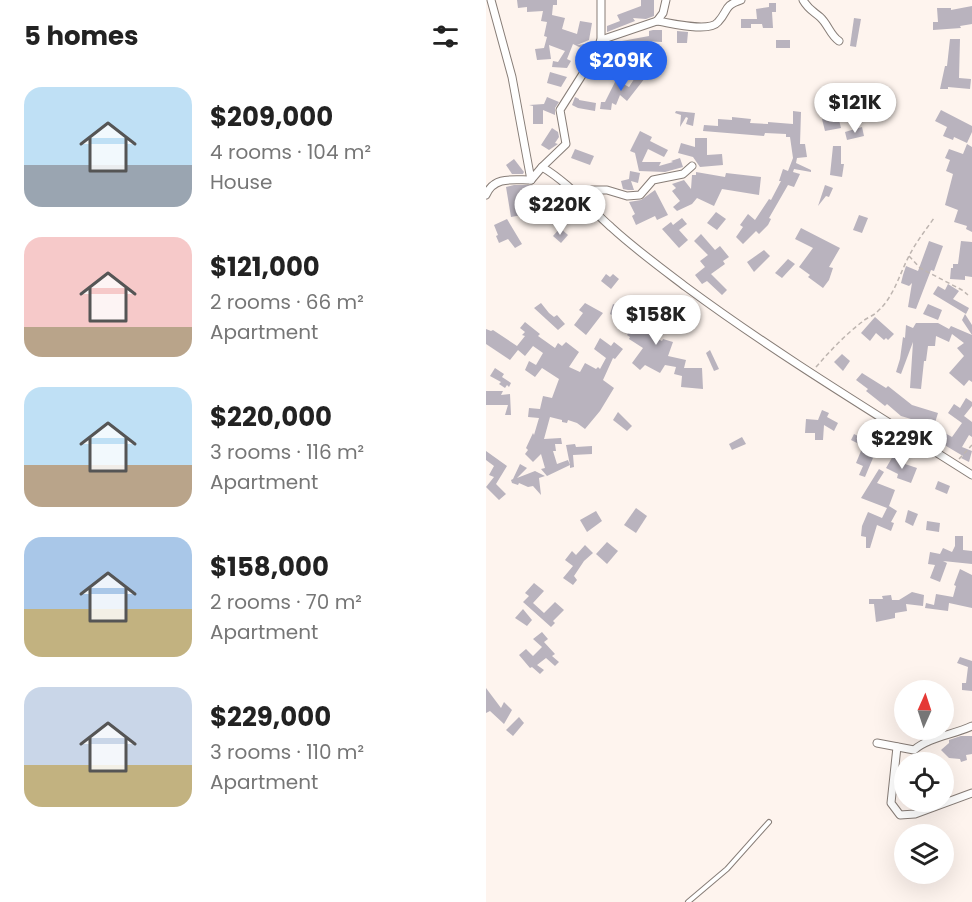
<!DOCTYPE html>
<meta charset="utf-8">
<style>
body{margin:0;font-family:Poppins,sans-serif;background:#f2f2f2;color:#222;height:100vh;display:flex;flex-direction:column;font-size:22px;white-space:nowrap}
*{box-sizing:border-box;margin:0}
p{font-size:20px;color:#767676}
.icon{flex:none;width:33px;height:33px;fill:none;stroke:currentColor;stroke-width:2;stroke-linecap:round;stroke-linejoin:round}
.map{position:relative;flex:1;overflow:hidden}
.details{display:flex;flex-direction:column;background:#fff;width:486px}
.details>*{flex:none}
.needle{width:39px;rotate:3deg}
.buttons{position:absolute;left:408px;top:680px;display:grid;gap:12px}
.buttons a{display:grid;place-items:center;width:60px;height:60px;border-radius:50%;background:#fff;box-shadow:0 6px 24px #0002;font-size:30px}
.price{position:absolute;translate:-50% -51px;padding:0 14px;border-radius:21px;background:#fff;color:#222;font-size:20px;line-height:39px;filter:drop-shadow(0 2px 3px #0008)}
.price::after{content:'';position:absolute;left:50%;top:36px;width:18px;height:14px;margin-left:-9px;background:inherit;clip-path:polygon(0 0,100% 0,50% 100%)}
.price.on{background:#2563eb;color:#fff}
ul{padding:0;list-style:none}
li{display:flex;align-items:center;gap:18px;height:150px;padding:0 24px}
li span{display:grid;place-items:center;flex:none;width:168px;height:120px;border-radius:18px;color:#555}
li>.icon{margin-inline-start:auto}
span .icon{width:72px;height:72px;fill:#fffc;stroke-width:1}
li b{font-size:26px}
h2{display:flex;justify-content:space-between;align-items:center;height:72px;padding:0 24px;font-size:26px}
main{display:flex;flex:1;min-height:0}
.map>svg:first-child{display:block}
</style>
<main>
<section class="details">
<h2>5 homes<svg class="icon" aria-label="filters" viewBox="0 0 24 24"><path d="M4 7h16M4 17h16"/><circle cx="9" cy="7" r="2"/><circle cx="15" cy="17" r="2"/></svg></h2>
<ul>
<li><span style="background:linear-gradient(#bfe0f5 65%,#9aa5b1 0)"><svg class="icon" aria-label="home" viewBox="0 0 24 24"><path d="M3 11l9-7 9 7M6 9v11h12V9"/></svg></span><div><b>$209,000</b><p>4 rooms · 104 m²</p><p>House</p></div></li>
<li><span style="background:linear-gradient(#f6c9c9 75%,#b9a48a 0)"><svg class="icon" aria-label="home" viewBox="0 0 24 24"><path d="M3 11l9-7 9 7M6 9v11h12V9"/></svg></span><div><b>$121,000</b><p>2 rooms · 66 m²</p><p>Apartment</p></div></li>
<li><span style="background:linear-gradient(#bfe0f5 65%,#b9a48a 0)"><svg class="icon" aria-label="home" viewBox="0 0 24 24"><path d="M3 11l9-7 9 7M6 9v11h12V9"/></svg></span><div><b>$220,000</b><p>3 rooms · 116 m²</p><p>Apartment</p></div></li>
<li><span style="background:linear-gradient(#a9c7e8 60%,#c2b280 0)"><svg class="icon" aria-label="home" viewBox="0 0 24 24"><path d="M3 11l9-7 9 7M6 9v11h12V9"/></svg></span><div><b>$158,000</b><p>2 rooms · 70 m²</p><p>Apartment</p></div></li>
<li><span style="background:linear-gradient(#c9d6e8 65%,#c2b280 0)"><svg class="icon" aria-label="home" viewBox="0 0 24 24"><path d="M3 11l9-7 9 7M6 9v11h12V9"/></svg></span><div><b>$229,000</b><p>3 rooms · 110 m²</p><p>Apartment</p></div></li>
</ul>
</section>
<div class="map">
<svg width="486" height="902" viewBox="0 0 486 902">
<rect width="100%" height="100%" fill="#fef4ee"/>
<g fill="#b9b3be">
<polygon points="31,0 71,0 71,5 67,5 66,15 79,18 76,29 91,34 94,21 106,23 103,40 91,45 107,43 103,52 87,44 81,59 85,61 81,68 66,67 67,61 72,62 79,51 63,45 65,59 51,60 49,49 58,48 61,37 58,36 61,22 55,21 57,11 41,12 41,7 32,8"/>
<polygon points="155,0 168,0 168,16 160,19 147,18 149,21 121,32 121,26 134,21 131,15 155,6"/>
<polygon points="283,3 290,3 290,12 286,12 287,28 277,28 276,24 265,24 265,28 255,28 255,19 271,19 270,9 283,7"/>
<polygon points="486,6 486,24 474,26 475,28 447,30 447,22 452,22 451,8 465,8 465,10"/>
<polygon points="368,18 375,19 370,47 364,46"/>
<polygon points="167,30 176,30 176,42 157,41 162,61 160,62 152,46 133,50 143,58 125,59 125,63 116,63 117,53 125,53 125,43 163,36 163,31"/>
<polygon points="191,31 202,32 201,43 191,43"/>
<polygon points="464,39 474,39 473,78 485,79 484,89 462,87 462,89 454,89 459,66 461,66"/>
<rect x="290" y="40" width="14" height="8"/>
<polygon points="64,72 81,77 75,87 61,83"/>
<polygon points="152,73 159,78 141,101 134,95 130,105 126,103 125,110 114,109 115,102 119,102 130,80 143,87"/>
<polygon points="61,97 73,102 69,108 69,115 57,110 57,124 47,124 47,106 43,105 58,104"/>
<polygon points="89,97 93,99 93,100 110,103 109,111 92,108 86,105"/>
<polygon points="455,110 486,126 486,132 481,143 468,137 467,140 457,136 461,127 449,121"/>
<polygon points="190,111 209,113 207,126 200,124 202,118 200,117 194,127 195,115 189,113"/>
<polygon points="307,111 315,112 314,144 319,144 321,157 311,158 310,163 325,170 325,172 308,169 307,172 314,174 308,187 302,185 283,218 285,219 282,225 273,234 270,231 257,244 250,237 257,227 254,225 262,214 269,220 283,199 285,200 295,181 293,181 297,169 302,171 307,158 304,137 300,137 300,134 279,133 278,136 217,131 218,125 232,126 232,119 246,120 246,117 265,119 264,123 282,124 282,122 307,124"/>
<polygon points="352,116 355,128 339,131 336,119"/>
<polygon points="376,127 378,136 361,140 359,132"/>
<polygon points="66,128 72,132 73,137 69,143 72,144 63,150 55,145"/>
<polygon points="154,131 166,137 164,141 182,150 178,157 162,149 156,162 175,162 173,166 187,162 185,161 194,158 197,167 179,172 153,171 149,153 144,151"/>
<polygon points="209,138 221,138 221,155 236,154 237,165 214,167 207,157 192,153 195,143 209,147"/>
<polygon points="481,144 486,147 486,232 480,229 481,226 468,222 472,210 459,205 467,174 460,171 464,160 459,158 463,149 477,154"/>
<polygon points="347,146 355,146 355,164 358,164 356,177 344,175"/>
<polygon points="89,149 108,156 104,165 85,158"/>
<polygon points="28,159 38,172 37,174 26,174 20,165"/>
<polygon points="144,171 154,173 152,183 145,181 148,190 142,190 137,189 135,181 143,179"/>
<polygon points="210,172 239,177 240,173 275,177 273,195 236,189 228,206 211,198 206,204 191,211 187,207 194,201 186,191 190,188 186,184 198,180 205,189 206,175 210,175"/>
<polygon points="28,185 47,185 61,191 58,198 34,190 36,215 25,217 20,187"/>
<polygon points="339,185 347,188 343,197 340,196 332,206"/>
<polygon points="169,190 182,215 171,220 169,216 150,225 146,216 149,214 143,202 155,200"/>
<polygon points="62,201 76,212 68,223 57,215 65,211"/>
<polygon points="230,212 240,219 231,230 221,223"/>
<polygon points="373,215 382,218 376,233 367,230"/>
<polygon points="196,218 201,224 193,230 202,240 193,248 176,229 185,222 187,225"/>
<polygon points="21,219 36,244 29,248 22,239 13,243 10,236 12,235 8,225"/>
<polygon points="74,228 82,235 75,243 67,236"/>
<polygon points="315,228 354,248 343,267 347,268 343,280 337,288 322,277 324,275 313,267 327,248 309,239"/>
<polygon points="215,234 229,250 234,246 243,257 237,261 239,264 225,274 241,290 236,295 221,281 216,284 209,275 219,267 214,261 222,255 208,241"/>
<polygon points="443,241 457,246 448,271 445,270 430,309 422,307 426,283 423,286 415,283 417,275 420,266 432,271"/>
<polygon points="475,241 486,242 486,277 479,276 479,280 464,279 465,268 467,268 467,264 472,264"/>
<polygon points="278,250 284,256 268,272 261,262"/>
<polygon points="302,259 309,264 296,278 289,273"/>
<polygon points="120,274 124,277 127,274 133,279 125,289 115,281"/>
<polygon points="462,284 473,291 467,299 483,308 480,314 447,294 452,286 459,290"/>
<polygon points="162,302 179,313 171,326 167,323 160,333 176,341 177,339 187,342 182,356 200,360 198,368 216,368 217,389 195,387 196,376 188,374 190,367 179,365 174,373 159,365 154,370 146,363 157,348 143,339 144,337 141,335 149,323 136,315 134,320 124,314 127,304 155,314"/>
<polygon points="55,303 63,313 68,317 71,315 79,324 72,330 48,308"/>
<polygon points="99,303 117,313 100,335 88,325 97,313 93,310"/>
<polygon points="442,304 456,310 452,320 437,314"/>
<polygon points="479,314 486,325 486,382 483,380 478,386 463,373 478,356 471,348 478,343 466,334 463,342 450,336 449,346 442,346 440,361 438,361 435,389 424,388 427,342 415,374 410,372 414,359 417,337 419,338 420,325 427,328 430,323 452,323 463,329 465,326 486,335 476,320"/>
<polygon points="389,317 408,334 402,340 400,338 398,340 390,333 384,341 375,333"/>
<polygon points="39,322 54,334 52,336 69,348 72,343 76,346 80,342 93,352 83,367 94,372 99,363 110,369 112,367 114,369 120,358 108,349 114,338 125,346 128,342 137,349 129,359 127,358 117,380 128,388 114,411 99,429 91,423 82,420 81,423 76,422 76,420 64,417 58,439 75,438 76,444 69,444 70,451 67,451 71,464 82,460 84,465 80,445 89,444 90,447 106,446 106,454 87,455 88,467 84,468 84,465 61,476 55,469 59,468 55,454 47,462 39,454 42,450 40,448 47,433 48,435 53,418 42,417 43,408 54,409 57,396 66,398 73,379 56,368 49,377 39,370 43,361 50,365 57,353 47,346 39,356 32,350 24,360 0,344 0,329 5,331 7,330 31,346 39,336 36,335 39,332 34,328"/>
<polygon points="224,350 233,369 228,371 220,353"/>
<polygon points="356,354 364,361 357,371 348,362"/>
<polygon points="9,368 18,374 16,377 25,383 23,387 21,385 19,388 13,384 15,382 4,376"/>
<polygon points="376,373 400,388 402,386 426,405 452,413 448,426 415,416 401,404 399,406 380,391 382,389 370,380"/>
<polygon points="0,391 17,391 15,395 24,394 25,415 19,415 22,405 0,405"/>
<polygon points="480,398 486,402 486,406 478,416 486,422 486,437 483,435 476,447 486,451 483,462 475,458 477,456 445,437 450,428 466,437 476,423 462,413 468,404 474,408"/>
<polygon points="336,410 343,413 341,417 352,423 348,431 338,425 337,440 329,440 329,433 319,433 320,419 332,420"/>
<polygon points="132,412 146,426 141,431 127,420"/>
<polygon points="368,434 392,446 379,477 373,475 377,466 370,463 377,446 365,440"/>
<polygon points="256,437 260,444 246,450 243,444"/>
<polygon points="0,451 21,466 10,484 20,494 13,500 0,487 8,477 3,475 8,466 0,460"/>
<polygon points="407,456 417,461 416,463 431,468 425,483 411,478 412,474 400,468"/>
<polygon points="34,464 41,468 31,478 49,471 59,476 53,478 55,495 47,486 42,487 33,483 32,485 26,483 25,480 27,479"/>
<polygon points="393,469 398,472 391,483 409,490 403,506 411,511 405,522 408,523 405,531 391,525 384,548 380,548 380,537 375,536 376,526 382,512 396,518 401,508 375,498"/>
<polygon points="452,481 464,486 461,494 449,489"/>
<polygon points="150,508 161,516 150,533 138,525"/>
<polygon points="422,510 432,514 427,526 419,522"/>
<polygon points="110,511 116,521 101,532 94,520"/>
<polygon points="441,521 454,523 453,532 440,530"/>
<polygon points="469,536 477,536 477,550 486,551 486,564 457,561 461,563 454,582 444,578 449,565 442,564 444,552 454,554 457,548 466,552 469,546"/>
<polygon points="121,542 132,551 121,564 110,554"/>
<polygon points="99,545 107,553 98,561 88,576 91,580 87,585 77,578 87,566 79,560 86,551 90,555"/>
<polygon points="474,569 486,575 486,608 463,603 462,611 439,608 440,603 448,605 450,594 467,597 470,586 468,585"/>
<polygon points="48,583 58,591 47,603 58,613 69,602 78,610 67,621 69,623 65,627 37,602 43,596 39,593"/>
<polygon points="426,592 438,595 437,606 420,604 421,611 409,613 409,618 390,622 388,604 383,604 383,599 397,599 396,596 405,595 406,600 413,600"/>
<polygon points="37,609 46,620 41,626 29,618"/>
<polygon points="56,632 62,639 58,642 69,654 66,656 73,662 69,666 60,658 51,665 58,670 54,674 46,667 44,668 33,655 40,649 47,656 56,647 47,639"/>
<polygon points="474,657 486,661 486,691 476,690 476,683 480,683 482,667 471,663"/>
<polygon points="0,688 15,708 18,702 26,710 18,724 4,711 0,713"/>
<polygon points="33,717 38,723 27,736 20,730"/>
<polygon points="475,736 486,736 486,754 480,755 481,760 475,762 474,759 463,758 455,750 463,743 463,740"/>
</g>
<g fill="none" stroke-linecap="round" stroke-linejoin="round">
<defs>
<polyline id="lane" points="202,902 241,869 283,822"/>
<g id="street">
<path d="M 5,0 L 26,77 L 45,180 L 56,167 C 83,183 102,207 125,227 C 149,249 175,268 200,287 C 292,355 390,414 486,475"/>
<path d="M 317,0 C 322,9 327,11 334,17 C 342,24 344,35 353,41"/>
<path d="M 171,21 C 185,23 223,33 232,22 C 243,10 237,6 255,0"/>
<polyline points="115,40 171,21 177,13 180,0"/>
<polyline points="56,167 80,144 74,110 105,61 115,40 115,0"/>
<polyline points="87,190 121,190 141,196 154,195 167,180 197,174 206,166"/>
<path d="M 0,195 C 8,176 27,180 45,180"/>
<path d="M 391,743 L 428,750 C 443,737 467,735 486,726"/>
<polyline points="411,747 405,803 414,815 429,814 486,793"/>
</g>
</defs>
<use href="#lane" stroke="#877d77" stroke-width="6"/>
<use href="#street" stroke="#877d77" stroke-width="9"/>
<g stroke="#beb5b0" stroke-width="1.5" stroke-dasharray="4.5 3" stroke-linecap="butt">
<polyline points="423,256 434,268 476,290 482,295"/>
<path d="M 330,367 C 344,351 359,335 376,322 C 380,318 387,316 391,312 C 408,297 413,275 423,256 C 430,242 439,231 448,218"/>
<polyline points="473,459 486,445"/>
</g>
<use href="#lane" stroke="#fff" stroke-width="4"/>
<use href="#street" stroke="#fff" stroke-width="7"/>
</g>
</svg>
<div class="buttons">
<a><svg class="needle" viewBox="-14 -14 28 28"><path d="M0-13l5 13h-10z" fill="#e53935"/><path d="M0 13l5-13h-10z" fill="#767676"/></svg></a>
<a><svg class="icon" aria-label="locate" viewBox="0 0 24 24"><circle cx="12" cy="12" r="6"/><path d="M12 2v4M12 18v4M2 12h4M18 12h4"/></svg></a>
<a><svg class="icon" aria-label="layers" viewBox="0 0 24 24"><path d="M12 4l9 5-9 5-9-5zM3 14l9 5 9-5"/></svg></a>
</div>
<b class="price on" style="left:135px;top:92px">$209K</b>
<b class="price" style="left:369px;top:134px">$121K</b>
<b class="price" style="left:74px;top:236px">$220K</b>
<b class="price" style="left:170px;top:346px">$158K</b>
<b class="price" style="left:416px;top:470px">$229K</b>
</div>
</main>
